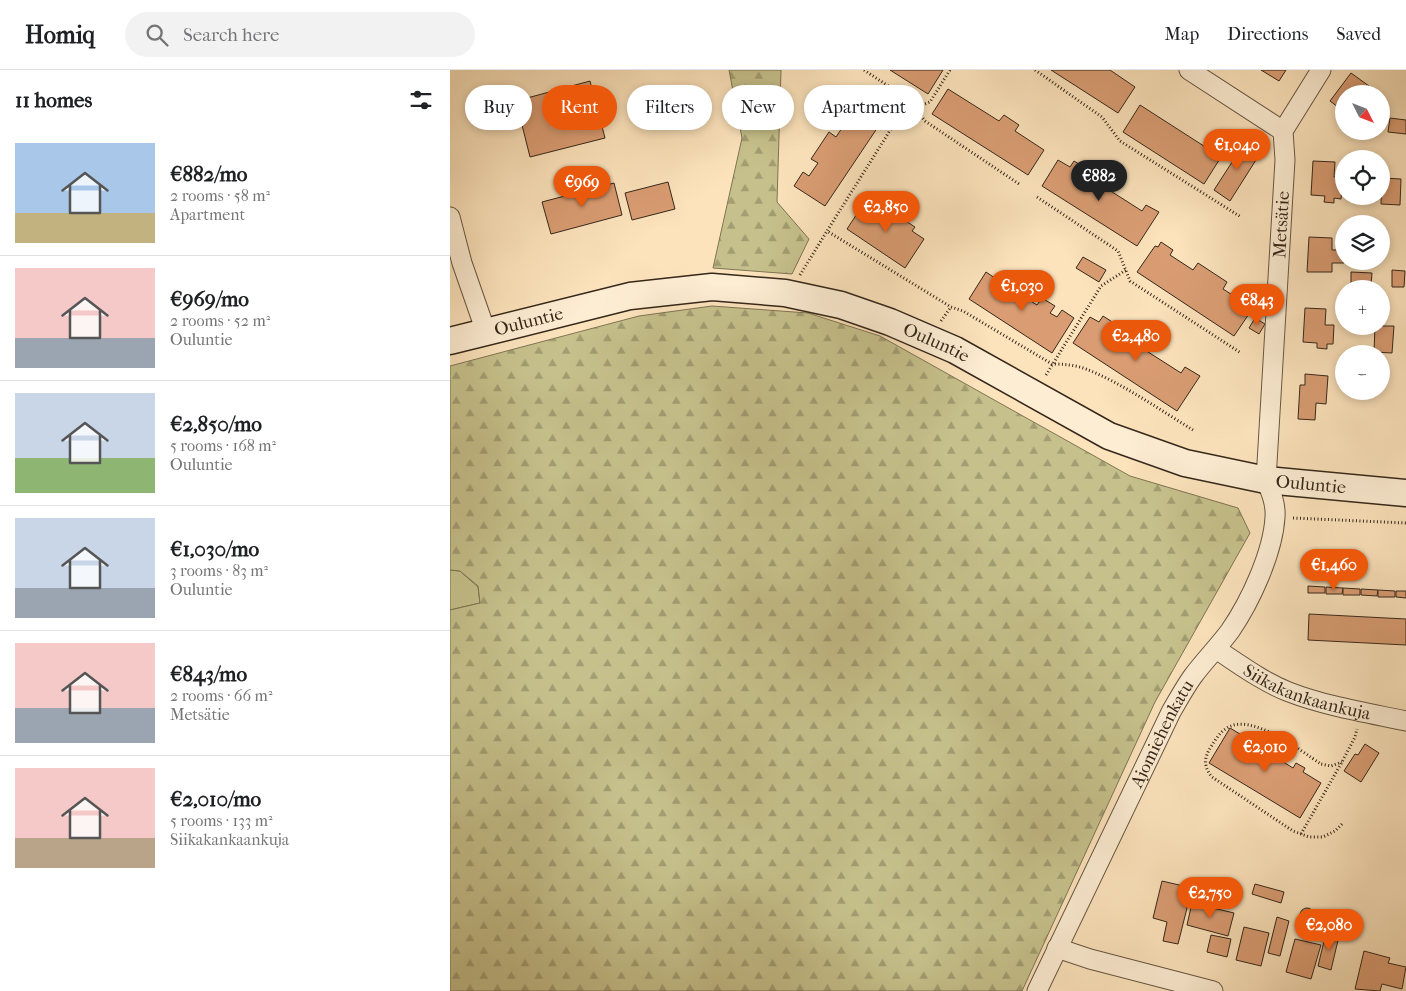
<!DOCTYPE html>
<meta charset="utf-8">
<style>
body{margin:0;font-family:"IM FELL French Canon",serif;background:#f2f2f2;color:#202124;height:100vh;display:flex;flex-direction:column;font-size:19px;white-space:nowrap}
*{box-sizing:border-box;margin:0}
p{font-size:16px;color:#757577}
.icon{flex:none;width:28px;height:28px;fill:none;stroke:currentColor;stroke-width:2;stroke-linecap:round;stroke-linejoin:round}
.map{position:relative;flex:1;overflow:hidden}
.drawer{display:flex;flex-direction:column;background:#fff;width:450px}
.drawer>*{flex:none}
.guide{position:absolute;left:15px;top:15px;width:475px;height:45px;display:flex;gap:10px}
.needle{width:32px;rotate:132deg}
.fabs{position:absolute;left:885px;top:15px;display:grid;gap:10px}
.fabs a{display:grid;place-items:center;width:55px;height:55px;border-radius:50%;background:#fff;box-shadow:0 2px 8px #0003;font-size:25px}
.price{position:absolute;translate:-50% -42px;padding:0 11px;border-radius:18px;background:#ea580c;color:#fff;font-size:16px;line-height:32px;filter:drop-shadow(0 1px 2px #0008)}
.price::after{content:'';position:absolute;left:50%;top:30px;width:15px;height:11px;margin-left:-8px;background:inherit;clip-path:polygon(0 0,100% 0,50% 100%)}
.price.current{background:#222;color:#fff}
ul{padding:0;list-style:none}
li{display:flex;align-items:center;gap:15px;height:125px;padding:0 15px}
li+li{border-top:1px solid #e0e0e0}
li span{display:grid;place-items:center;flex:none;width:140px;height:100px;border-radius:0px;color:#555}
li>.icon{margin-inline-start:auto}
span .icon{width:60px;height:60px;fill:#fffc;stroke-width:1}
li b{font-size:21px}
h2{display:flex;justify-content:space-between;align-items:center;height:60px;padding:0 15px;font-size:21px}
.pill{padding:0 18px;border-radius:22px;background:#fff;box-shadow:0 2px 8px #0003;font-size:18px;line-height:45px}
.pill.current{background:#ea580c;color:#fff}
header{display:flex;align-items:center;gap:30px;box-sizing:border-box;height:70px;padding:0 25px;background:#fff;border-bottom:1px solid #e0e0e0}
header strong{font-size:24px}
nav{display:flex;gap:28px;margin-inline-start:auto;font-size:18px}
.search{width:350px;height:45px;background:#f2f2f2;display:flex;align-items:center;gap:12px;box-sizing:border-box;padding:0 18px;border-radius:28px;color:#757577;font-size:19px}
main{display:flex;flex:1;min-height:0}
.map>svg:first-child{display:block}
</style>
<header>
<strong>Homiq</strong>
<div class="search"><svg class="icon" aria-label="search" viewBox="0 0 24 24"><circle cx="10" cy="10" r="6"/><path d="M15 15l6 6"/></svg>Search here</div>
<nav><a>Map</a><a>Directions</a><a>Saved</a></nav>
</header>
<main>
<section class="drawer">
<h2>11 homes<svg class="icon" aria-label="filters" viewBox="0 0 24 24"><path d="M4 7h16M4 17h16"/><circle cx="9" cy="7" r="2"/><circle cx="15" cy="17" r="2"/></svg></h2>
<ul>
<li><span style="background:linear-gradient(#a9c7e8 70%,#c2b280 0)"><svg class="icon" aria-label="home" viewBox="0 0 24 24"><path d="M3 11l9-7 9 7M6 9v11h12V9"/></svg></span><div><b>€882/mo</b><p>2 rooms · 58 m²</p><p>Apartment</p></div></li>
<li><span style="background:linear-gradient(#f6c9c9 70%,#9aa5b1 0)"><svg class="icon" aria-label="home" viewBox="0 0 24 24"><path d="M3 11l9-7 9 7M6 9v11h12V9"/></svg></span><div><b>€969/mo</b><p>2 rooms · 52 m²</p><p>Ouluntie</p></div></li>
<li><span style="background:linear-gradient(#c9d6e8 65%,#8fb573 0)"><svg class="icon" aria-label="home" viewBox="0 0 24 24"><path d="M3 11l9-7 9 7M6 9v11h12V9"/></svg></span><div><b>€2,850/mo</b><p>5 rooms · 168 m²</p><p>Ouluntie</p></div></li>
<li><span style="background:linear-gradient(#c9d6e8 70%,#9aa5b1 0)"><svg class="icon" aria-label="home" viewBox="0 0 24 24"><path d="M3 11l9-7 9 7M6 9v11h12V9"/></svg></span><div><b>€1,030/mo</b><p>3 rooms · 83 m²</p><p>Ouluntie</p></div></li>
<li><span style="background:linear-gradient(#f6c9c9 65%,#9aa5b1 0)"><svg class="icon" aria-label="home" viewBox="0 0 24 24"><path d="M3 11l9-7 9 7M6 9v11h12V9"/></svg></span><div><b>€843/mo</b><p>2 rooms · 66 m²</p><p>Metsätie</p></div></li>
<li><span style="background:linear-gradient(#f6c9c9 70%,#b9a48a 0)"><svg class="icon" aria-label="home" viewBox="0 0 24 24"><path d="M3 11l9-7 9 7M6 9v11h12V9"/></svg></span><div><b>€2,010/mo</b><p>5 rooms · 133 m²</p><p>Siikakankaankuja</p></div></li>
</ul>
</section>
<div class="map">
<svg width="956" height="921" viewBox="0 0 956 921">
<defs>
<pattern id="forest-firs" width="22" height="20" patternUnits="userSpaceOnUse" patternTransform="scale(1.25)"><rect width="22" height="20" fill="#c6c18c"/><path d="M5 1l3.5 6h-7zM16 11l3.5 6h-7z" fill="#a29d72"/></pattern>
</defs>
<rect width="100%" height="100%" fill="#fce3bc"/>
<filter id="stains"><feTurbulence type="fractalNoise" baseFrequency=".004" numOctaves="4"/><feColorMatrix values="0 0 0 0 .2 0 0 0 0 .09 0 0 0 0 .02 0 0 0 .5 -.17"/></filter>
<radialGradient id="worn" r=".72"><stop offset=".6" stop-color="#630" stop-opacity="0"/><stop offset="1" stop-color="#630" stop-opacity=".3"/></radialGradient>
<polygon fill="#c6c18c" stroke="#7e7453" points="0,500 10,501 28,517 30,533 0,540"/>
<g fill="url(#forest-firs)" stroke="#7e7453">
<polygon points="279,0 331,0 327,132 359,169 342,204 263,198 292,68"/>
<polygon points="262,236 358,243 430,266 680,406 788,438 800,463 705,632 572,921 0,921 0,540 30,533 28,516 10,501 0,500 0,296 189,246"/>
</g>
<g fill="#da9d73" stroke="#35271a">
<polygon points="440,0 493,0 478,24"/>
<polygon points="601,0 660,0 685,17 668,43"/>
<polygon points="811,0 836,0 829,11"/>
<polygon points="901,3 919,16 913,24 894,24 894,47 889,44 892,40 880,31"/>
<polygon points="140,11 155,68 80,87 66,31"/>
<polygon points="415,18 442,36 375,136 344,116 353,102 359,106 368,93 361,89 379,62 386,67 394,55 386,50 404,23 410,26"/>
<polygon points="498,19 549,51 554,45 569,55 565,61 594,80 578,105 482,44"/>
<polygon points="690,35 771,87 754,114 673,62"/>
<polygon points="940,48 956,50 956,64 938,62"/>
<polygon points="795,72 811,82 780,131 764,120"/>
<polygon points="608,90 620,97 624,91 637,99 634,104 692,141 696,135 709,142 687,176 592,116"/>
<polygon points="863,91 885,92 884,107 893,108 891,129 884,128 884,133 874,132 875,126 861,125"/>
<polygon points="932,108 951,109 950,135 931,134"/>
<polygon points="218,112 225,139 182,150 175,123"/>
<polygon points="164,113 172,145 101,164 92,132"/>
<polygon points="418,127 433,137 429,144 439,150 443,143 465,157 462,161 474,169 455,198 397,159"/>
<polygon points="859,167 882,168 882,180 894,180 894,193 882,193 882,202 857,202"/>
<polygon points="711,172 723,180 720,185 743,200 748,193 777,212 773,219 803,238 784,266 687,202 705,176 708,177"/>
<polygon points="633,187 656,200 649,212 626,198"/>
<polygon points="942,200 955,201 954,217 942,217"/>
<polygon points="536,202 558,217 562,211 572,217 568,223 587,235 592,228 605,236 600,243 607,247 612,240 624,248 602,283 519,229"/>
<polygon points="901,202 922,203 921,215 901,214"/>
<polygon points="855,238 876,239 875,255 884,255 883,274 877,274 877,279 867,278 867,273 853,272"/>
<polygon points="653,246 678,262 673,268 683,274 687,268 698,275 695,280 731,303 735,297 750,306 727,341 623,273 640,247 649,252"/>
<polygon points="805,248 815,254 809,264 799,258"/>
<polygon points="925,256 944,256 942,283 924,282"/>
<polygon points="855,304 878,306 876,334 866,333 865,350 848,349 850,315 855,315"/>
<polygon points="858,516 875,517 875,523 858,523"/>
<polygon points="876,517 893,518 892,524 876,524"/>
<polygon points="893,518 910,519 910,525 893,525"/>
<polygon points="911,519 928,520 927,526 911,525"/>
<polygon points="928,520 945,521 945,527 928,527"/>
<polygon points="946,521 956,521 956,528 946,527"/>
<polygon points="859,544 956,549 956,575 858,570"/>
<polygon points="780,658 800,670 802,667 813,673 811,678 843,698 846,693 855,698 853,702 871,713 850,748 759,693"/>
<polygon points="915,674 929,683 911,712 894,701 905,684 908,685"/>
<polygon points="712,811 742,818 728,874 713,871 717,852 703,848"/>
<polygon points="805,814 834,822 831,833 802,824"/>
<polygon points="742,833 784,843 778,866 737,855"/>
<circle cx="857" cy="845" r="7"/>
<polygon points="827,847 839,851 830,886 818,883"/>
<polygon points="794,857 819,863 811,896 786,890"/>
<polygon points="876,863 889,866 881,900 868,896"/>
<polygon points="761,865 781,869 777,887 757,882"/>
<polygon points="845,869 871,875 861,909 836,902"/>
<polygon points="914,881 940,888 938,893 956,897 952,919 932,914 930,921 905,919"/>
</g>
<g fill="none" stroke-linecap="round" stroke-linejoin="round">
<defs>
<g id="street">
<polyline points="739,0 833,61"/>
<polyline points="0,147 12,193 36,262"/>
<path id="s1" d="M 766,579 C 789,594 813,612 839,622 C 875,636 918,643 956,651"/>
<polyline points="607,878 640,889 763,921"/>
<path id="s2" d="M 587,921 L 721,642 C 728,630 735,617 743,606 C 755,590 768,577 780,561 C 800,532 823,483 825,447 C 826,434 821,422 816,410 L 835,90 L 833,61 L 871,0"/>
</g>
<g id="secondary">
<path id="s3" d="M 0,271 L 180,226 L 262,217 L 335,223 L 391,235 L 440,252 L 505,280 L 659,366 L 735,393 L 816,410 L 956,423"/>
</g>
</defs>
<use href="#street" stroke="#675642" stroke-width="21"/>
<use href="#secondary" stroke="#35271a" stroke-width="29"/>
<g stroke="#35271a" stroke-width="3" stroke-dasharray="1 2.5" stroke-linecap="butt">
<polyline points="414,0 458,29 475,51 569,114"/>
<path d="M 500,0 L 480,32 L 451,43 L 377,161 L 501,237 L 513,241 L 602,294 C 614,294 625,295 636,299 C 672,313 710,340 743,360"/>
<polyline points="585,0 652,47 670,71 791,147"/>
<polyline points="587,127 668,181 680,211 791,283"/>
<polyline points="350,205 377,161"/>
<polyline points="491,251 501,237"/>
<polyline points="596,305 651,216 676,200"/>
<polyline points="843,448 956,453"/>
<path d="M 892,754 L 885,761 L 873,767 L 859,767 L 843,761 L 762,707 C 753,696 754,687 762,675 C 766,669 770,662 777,658 C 801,642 851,681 871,694 L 881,696 L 892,692"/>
<polyline points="851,764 892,692 905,667 907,659"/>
</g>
<use href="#street" stroke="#fdedd3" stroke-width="19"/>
<use href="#secondary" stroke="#fdedd3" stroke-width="26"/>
</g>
<g text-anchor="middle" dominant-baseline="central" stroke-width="5" stroke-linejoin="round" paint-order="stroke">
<g font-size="18" fill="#35271a" stroke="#fdedd3">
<text stroke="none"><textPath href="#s2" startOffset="828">Metsätie</textPath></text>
<text stroke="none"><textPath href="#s3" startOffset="81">Ouluntie</textPath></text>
<text stroke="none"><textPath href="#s3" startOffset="501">Ouluntie</textPath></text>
<text stroke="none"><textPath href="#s3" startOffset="906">Ouluntie</textPath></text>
<text stroke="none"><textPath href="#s1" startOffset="102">Siikakankaankuja</textPath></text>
<text stroke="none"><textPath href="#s2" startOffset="286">Ajomiehenkatu</textPath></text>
</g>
</g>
<rect width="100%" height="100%" filter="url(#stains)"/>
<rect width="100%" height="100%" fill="url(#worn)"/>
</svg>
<div class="fabs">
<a><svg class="needle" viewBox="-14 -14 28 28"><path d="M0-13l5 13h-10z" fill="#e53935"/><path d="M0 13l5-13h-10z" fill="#757577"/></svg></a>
<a><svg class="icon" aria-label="locate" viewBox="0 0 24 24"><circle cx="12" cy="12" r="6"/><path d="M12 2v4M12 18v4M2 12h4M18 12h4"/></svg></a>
<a><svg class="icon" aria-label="layers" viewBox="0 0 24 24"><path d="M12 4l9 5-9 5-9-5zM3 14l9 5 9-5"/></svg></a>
<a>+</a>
<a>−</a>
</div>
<b class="price" style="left:787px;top:101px">€1,040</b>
<b class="price current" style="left:649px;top:132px">€882</b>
<b class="price" style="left:132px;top:138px">€969</b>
<b class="price" style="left:436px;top:163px">€2,850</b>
<b class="price" style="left:572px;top:242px">€1,030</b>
<b class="price" style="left:807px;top:256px">€843</b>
<b class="price" style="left:686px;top:292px">€2,480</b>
<b class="price" style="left:884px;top:521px">€1,460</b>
<b class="price" style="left:815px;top:703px">€2,010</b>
<b class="price" style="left:760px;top:849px">€2,750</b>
<b class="price" style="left:879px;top:881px">€2,080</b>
<div class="guide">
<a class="pill">Buy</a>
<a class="pill current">Rent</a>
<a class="pill">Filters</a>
<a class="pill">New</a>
<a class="pill">Apartment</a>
</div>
</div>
</main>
